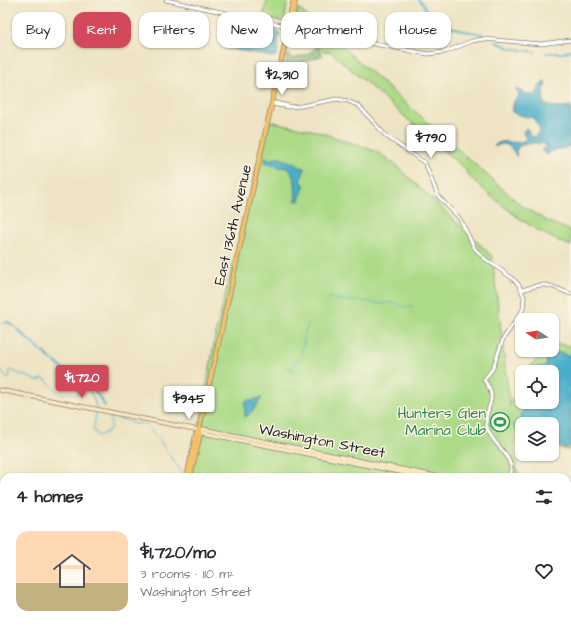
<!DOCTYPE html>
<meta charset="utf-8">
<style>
body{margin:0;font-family:"Architects Daughter",sans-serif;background:#f2f2f3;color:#2b2b33;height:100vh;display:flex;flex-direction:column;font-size:15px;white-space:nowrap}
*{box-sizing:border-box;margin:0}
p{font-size:13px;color:#7c7c81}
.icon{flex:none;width:22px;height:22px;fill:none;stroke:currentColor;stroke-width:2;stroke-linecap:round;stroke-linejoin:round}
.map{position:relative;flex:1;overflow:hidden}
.panel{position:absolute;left:0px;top:473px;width:571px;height:156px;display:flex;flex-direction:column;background:#fff;border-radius:12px 12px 0 0;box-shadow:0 1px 3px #0004}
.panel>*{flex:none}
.hud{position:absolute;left:12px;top:12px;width:547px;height:36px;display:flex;gap:8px}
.needle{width:26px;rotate:282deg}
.tools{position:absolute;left:515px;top:313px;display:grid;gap:8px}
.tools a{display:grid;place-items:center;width:44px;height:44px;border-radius:8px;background:#fff;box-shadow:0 1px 3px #0004;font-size:20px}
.price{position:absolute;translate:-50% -34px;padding:0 9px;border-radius:4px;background:#fff;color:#222;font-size:13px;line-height:26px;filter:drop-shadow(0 1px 2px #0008)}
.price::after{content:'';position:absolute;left:50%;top:24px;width:12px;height:9px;margin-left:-6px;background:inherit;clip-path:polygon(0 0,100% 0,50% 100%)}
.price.active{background:#d1495b;color:#fff}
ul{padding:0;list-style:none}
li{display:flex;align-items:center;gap:12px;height:100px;padding:0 16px}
li span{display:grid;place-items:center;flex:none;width:112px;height:80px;border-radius:12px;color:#555}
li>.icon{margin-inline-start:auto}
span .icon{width:48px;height:48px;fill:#fffc;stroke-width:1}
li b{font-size:17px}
h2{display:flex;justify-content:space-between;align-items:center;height:48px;padding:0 16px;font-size:17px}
.pill{padding:0 14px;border-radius:12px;background:#fff;box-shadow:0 1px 3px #0004;font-size:14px;line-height:36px}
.pill.active{background:#d1495b;color:#fff}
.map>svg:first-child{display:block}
</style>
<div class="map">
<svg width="571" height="629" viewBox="0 0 571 629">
<rect width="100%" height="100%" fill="#fcf5e5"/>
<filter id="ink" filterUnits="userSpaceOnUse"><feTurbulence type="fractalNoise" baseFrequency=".025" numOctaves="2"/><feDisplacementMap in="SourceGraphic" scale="8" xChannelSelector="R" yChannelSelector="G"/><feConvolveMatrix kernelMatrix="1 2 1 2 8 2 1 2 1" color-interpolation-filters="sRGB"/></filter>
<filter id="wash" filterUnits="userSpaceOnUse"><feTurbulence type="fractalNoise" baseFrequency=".012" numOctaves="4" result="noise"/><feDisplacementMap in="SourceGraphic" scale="16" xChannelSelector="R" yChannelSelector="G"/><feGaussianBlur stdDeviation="0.9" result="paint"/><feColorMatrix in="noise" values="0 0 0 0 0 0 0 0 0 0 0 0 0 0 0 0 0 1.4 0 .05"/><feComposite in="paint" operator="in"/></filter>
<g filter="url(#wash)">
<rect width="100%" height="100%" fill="#eee4c4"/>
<g fill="#acda87" stroke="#647b52">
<polygon points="267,0 288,0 284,22 263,17"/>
<path d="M 298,8 L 522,206 L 547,221 L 571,231 L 571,246 C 530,231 498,203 466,173 L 467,171 L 331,52 L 329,51 L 325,52 L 313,43 L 314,38 L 308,34 L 295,31 Z"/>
<polygon points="269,121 316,131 378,152 398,167 492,256 510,406 512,400 522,390 522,402 552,402 552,372 527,372 529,367 548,350 552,350 552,347 558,344 571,346 571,450 568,450 552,446 552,424 522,424 522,434 514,440 518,477 190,477 217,328"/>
<polygon points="567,529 571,531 571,581 567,581"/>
<polygon points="267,625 469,625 462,629 270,629"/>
</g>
<path fill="#89ba74" stroke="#526b48" d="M 317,47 L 323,55 C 310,61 296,63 284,69 L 288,53 L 293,59 L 308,54 Z"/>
<g fill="#4aaec9" stroke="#336572">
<polygon points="336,15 353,21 354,23 353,28 348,31 333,28 329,26 328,21 330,16"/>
<path d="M 230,20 L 277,30 L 280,33 C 277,41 279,47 277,55 L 273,57 L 226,48 L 223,45 L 222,42 L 227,23 Z"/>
<path d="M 397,27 C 402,31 406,34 404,40 C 399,43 394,41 389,39 L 388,38 C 390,32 391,29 397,27 Z"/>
<path d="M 545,82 L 546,85 L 543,94 L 544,104 C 552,108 562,107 571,106 L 571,126 L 569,146 C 562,151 553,147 547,155 L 541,150 L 546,147 L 546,144 L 532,143 L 519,146 L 516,151 L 517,156 L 516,156 C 512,147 505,140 495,147 L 494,146 C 501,138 512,144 520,142 C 521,142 526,139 526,139 L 523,133 L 524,130 L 527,128 L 531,137 L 533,137 L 537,135 L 540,129 L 533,118 C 525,116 519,116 512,112 L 514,101 L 518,98 L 519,93 L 516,90 L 517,88 C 522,92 530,97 536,94 L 541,84 Z"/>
<path d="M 266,157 C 271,161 273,158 279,158 C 285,159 288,163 295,162 L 298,166 L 305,169 L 300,181 L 304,184 C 305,189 300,195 299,201 L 296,201 L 295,182 L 291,171 L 287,168 L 278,167 L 265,162 Z"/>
<polygon points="555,352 562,353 569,356 571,355 571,445 567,448 552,444 552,424 522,424 522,432 517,430 514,424 521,418 522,412 525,410 526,402 552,402 552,372 531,372 536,367 546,366 547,358 551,354"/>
<path d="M 262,398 C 256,405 253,413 245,417 L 245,402 L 248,400 L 252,401 L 256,399 Z"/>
</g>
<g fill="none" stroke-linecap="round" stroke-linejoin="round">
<g stroke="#4aaec9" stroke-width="1">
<polyline points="329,298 347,301 365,301 381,304 393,303 403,307 412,306"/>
<path d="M 0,369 L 7,379 L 10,377 L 9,372 L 11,370 C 19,375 29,376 37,381 L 42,379 L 46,380 L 60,394 C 63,394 66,393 68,393 C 73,393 73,396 78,394 L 78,387 L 84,386 C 91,391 95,400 96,408"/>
<polyline points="283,369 291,368 294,373"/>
<polyline points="292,369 302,351 305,333 309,321"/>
<path d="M 96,411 L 96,417 L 93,429 L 98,436 C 101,435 111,430 111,426 C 112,424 110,421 110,419 L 112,417 L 126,420 L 134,424 L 141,423 L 147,425 L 155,436 L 159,438 L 161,443 L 185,477"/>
<polyline points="318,626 324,627"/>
</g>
<g stroke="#4aaec9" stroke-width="2">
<path d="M 419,0 C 428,6 426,19 437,25 C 441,27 445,26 450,27 C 455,27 460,30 465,31 C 473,33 479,32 486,36"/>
<polyline points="496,42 510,48 535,52"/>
<polyline points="546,53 563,53 571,50"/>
<polyline points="0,323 1,323"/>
<polyline points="4,323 8,322 15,327"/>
<polyline points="17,329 34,345"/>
<polyline points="37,347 53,361"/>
<polyline points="55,362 74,379 90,383 105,406"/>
<polyline points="109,415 112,417"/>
</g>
</g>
</g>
<g filter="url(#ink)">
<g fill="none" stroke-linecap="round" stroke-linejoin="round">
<defs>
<g id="tertiary">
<polyline points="166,0 337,37 428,54 445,52 472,41 483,39 541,44 571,40"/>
<polyline points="273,103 276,103 289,106"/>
<path d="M 272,104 L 289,107 L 301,106 L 337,99 L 348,101 L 359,106 L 386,136 L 425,163 L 438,196 L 460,219 L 475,249 L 485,259 L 512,278 L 519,285 L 524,297 L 523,309 L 519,316 L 503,339 L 493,368 L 484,380 C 501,401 482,408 487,427 C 492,447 514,451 511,477"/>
<path d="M 522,290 C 548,281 547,285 571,294"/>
<polyline points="509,477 511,470"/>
<polyline points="0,492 4,492"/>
<polyline points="0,505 4,505"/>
</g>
<g id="secondary">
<polyline points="0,390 199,430 203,429 440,477"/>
<polyline points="199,430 203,433 425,477"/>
<polyline points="567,502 571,502"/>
<polyline points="567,505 571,506"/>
</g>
<g id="primary">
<polyline points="289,26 288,21 294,0"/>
<polyline points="187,477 196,434 199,430"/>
<polyline points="190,477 200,435 199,430 289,26 291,22 295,2 294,0"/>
<polyline points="152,629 153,625"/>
<polyline points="157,629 158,625"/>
</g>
<g id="motorway">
<polyline points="0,603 4,604"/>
<polyline points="0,610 4,611"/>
<polyline points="61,625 76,629"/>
<polyline points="74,625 94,629"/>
<polyline points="109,625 129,629"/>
<polyline points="194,625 201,629"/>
<polyline points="92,627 103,629"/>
</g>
</defs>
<use href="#tertiary" stroke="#858070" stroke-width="4.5"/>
<use href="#secondary" stroke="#858070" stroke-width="5"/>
<use href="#primary" stroke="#858070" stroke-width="5.5"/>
<use href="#motorway" stroke="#858070" stroke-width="7"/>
<use href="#tertiary" stroke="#fff" stroke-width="3"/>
<use href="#secondary" stroke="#fbe7c3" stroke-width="3.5"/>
<use href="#primary" stroke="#f4c26a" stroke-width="4"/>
<use href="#motorway" stroke="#f4c26a" stroke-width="5.5"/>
</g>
</g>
<defs>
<symbol id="stadium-ring" viewBox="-11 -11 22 22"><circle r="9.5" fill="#fcf5e5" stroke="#2e9e5b" stroke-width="1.5"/><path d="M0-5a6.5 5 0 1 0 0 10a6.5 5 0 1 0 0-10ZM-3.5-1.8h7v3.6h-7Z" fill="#2e9e5b"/></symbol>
</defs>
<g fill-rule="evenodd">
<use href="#stadium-ring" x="489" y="411" width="22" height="22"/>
</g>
<g text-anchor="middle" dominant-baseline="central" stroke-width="3" stroke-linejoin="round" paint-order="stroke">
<g font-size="15" fill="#1c1c1c" stroke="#fcf5e5">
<text transform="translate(233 225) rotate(-77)">East 136th Avenue</text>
<text transform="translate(322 441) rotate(11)">Washington Street</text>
</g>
<g font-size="15" fill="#27864d" stroke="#fcf5e5" text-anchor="end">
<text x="486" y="413">Hunters Glen<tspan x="486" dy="17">Marina Club</tspan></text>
</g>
</g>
</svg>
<div class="tools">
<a><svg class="needle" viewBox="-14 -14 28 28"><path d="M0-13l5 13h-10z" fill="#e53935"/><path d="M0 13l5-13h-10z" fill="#7c7c81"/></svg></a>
<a><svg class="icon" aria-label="locate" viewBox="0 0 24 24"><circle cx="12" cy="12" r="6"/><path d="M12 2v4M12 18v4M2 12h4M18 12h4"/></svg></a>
<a><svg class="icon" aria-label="layers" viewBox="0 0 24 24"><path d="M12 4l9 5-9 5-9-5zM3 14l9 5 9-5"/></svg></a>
</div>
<b class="price" style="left:282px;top:96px">$2,310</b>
<b class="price" style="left:431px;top:159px">$790</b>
<b class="price active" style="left:82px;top:399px">$1,720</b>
<b class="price" style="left:189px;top:420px">$945</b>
<div class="hud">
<a class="pill">Buy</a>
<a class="pill active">Rent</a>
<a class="pill">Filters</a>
<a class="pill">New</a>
<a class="pill">Apartment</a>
<a class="pill">House</a>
</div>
<section class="panel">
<h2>4 homes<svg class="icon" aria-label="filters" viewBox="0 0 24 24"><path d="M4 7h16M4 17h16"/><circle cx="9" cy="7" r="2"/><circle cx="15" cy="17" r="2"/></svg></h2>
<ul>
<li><span style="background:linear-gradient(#ffd9b3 65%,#c2b280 0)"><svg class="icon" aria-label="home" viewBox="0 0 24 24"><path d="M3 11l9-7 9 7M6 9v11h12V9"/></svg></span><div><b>$1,720/mo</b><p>3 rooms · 110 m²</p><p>Washington Street</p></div><svg class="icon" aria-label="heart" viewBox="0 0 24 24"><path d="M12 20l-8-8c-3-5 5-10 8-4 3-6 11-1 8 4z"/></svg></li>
</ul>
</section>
</div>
